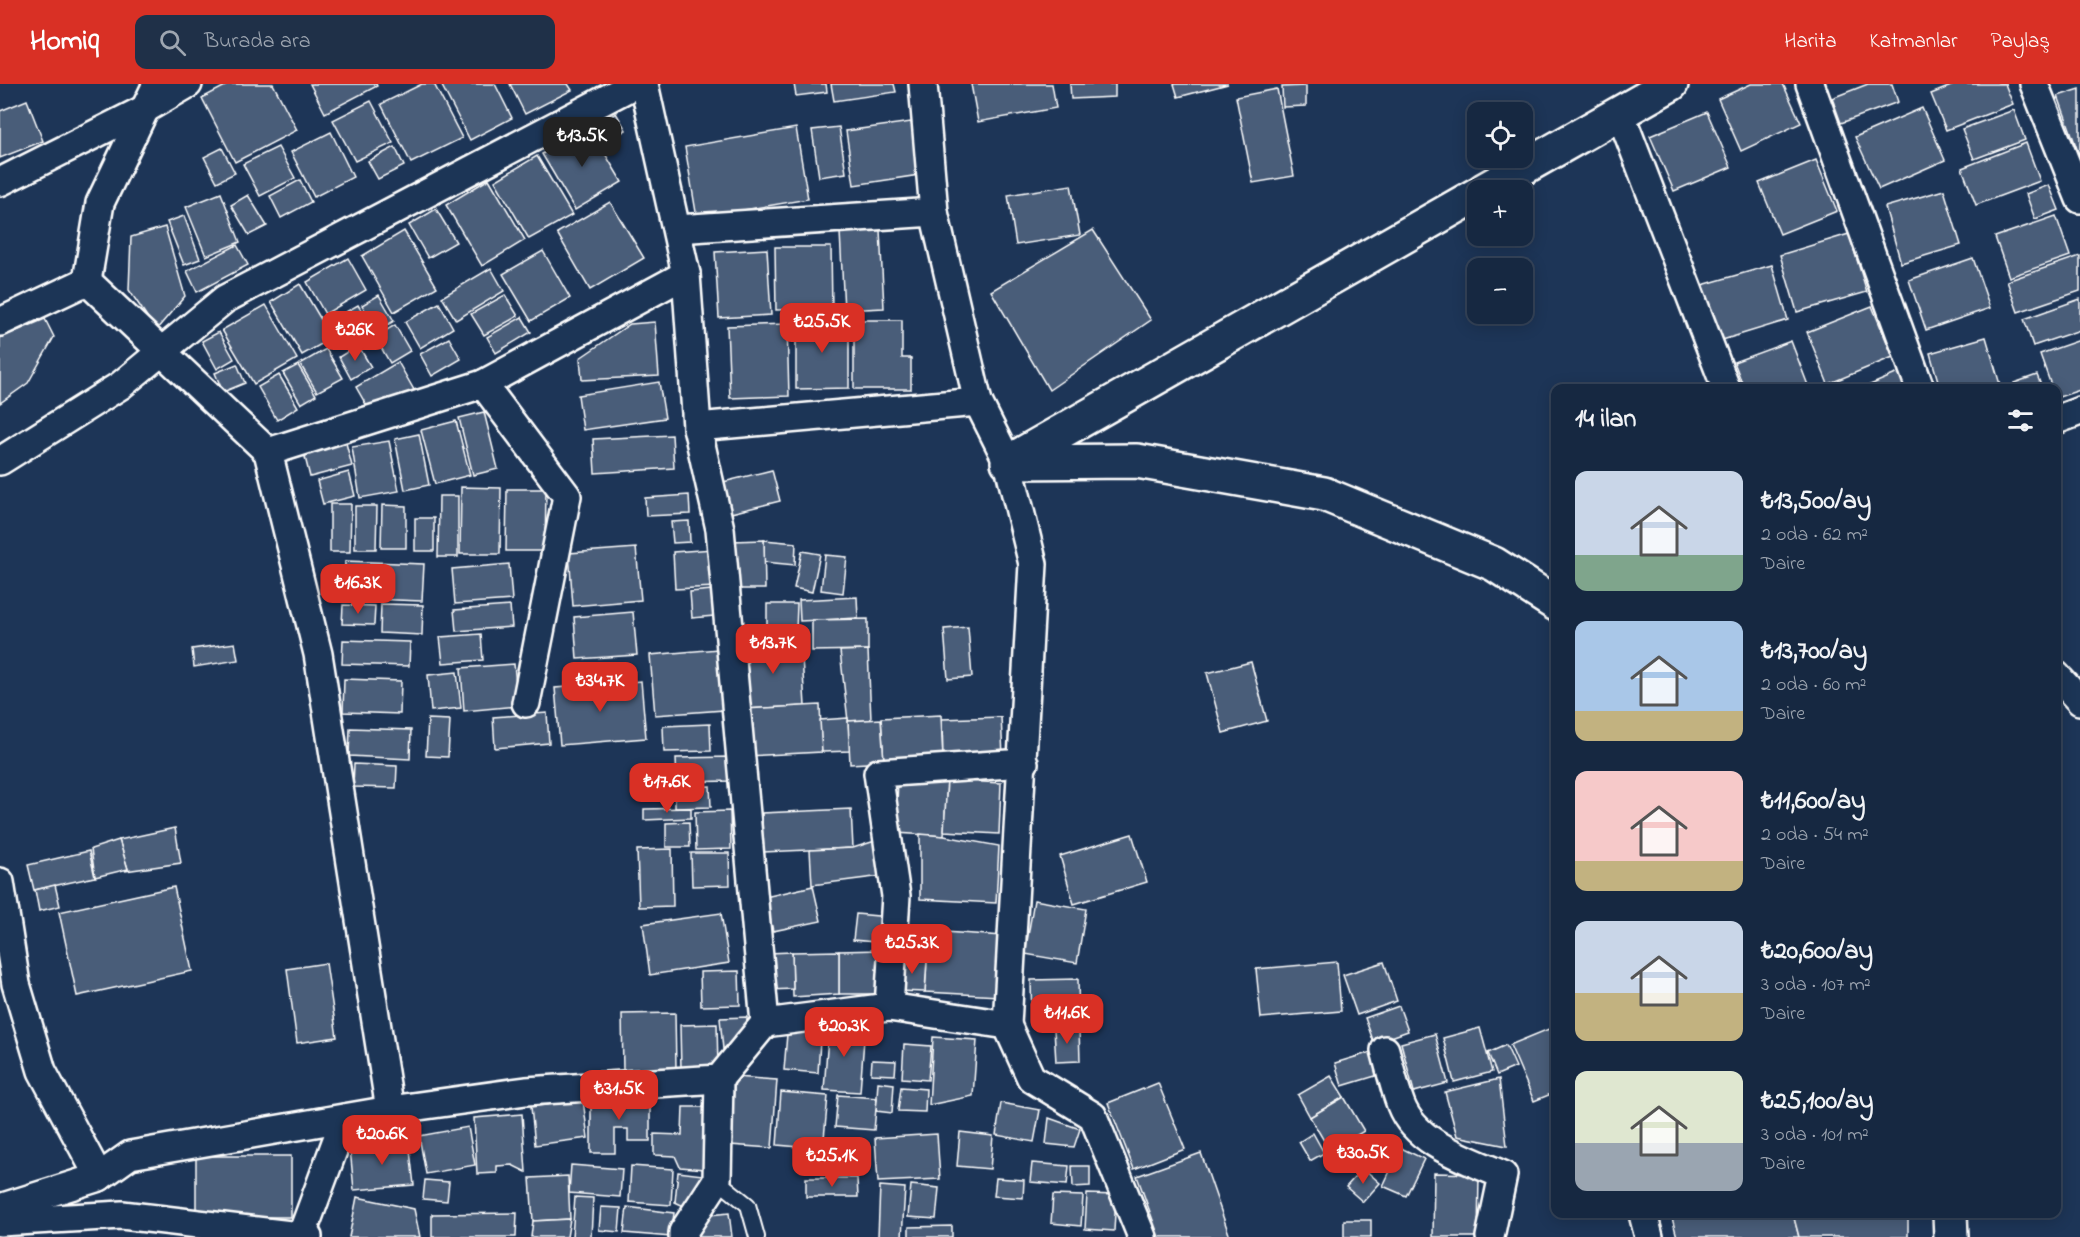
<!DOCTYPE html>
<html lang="tr">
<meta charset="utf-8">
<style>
body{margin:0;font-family:"Indie Flower",sans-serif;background:#1f3048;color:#f1f3f6;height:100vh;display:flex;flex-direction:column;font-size:22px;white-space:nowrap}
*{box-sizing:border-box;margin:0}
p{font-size:20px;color:#9ea6b1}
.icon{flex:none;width:33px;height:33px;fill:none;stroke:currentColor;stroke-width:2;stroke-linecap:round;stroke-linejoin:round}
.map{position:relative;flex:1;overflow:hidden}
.side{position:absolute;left:1551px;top:300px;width:510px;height:834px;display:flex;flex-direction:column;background:#162841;border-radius:12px;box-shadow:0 3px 15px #0003,0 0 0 2px #35445a}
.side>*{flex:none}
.fabs{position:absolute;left:1467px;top:18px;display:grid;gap:12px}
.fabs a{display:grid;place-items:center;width:66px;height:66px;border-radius:12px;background:#162841;box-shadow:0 3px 15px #0003,0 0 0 2px #35445a;font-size:30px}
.price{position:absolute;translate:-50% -51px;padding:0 14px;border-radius:12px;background:#d93025;color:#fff;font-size:20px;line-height:39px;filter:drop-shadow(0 2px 3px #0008)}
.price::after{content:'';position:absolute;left:50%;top:36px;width:18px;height:14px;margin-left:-9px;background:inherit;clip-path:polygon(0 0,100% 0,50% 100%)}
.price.selected{background:#222;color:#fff}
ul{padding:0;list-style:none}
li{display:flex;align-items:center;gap:18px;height:150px;padding:0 24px}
li span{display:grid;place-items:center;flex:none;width:168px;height:120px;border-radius:12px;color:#555}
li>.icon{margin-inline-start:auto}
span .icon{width:72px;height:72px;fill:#fffc;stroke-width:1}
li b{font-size:26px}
h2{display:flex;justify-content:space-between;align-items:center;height:72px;padding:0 24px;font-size:26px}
header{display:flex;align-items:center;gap:36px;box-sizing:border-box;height:84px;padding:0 30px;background:#d93025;color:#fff}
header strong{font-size:28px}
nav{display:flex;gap:33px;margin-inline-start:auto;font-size:21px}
.search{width:420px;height:54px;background:#1f3048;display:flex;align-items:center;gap:15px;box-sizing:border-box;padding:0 21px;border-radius:12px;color:#9ea6b1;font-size:22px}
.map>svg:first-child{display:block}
</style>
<header>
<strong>Homiq</strong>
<div class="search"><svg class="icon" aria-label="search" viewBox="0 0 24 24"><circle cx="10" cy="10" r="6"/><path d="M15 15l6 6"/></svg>Burada ara</div>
<nav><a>Harita</a><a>Katmanlar</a><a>Paylaş</a></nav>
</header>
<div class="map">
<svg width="2080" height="1153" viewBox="0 0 2080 1153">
<rect width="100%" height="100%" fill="#1d3557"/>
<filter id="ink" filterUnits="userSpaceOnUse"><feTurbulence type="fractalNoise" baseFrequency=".0167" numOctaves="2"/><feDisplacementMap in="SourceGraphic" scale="12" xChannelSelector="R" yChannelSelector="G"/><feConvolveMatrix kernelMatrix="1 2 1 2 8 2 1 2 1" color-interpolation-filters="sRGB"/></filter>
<g filter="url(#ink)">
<g fill="#4a5d79" stroke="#fff" stroke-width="1.5">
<polygon points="229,0 273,0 297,46 235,78 202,14"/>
<polygon points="310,0 376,0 377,2 325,29"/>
<polygon points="422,0 434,0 462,54 411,79 381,20"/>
<polygon points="441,0 495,0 512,34 470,56"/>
<polygon points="510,0 568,0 572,6 525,30"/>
<polygon points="794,0 826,0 827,8 796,12"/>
<polygon points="831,0 894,0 896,8 834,17"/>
<polygon points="971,0 1052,0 1056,24 978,38"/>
<polygon points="1070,0 1115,0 1115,13 1071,15"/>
<polygon points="1174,0 1228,0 1178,13"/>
<polygon points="1751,0 1783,0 1801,39 1741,67 1718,15"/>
<polygon points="1868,0 1892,0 1898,18 1841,39 1832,14"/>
<polygon points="1956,0 2005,0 2013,20 1946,46 1931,10"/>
<polygon points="1306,2 1306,22 1283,23 1282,3"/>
<polygon points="1277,5 1294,92 1253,99 1236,13"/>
<polygon points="2080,5 2080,73 2058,12"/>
<polygon points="27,16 43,57 0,74 0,27"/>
<polygon points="371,17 393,59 355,77 333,36"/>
<polygon points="1922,24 1945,76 1879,105 1855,53"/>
<polygon points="2014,26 2025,56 1974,75 1962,45"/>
<polygon points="1707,28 1731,83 1674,107 1650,52"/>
<polygon points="616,29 626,46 604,59 594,42"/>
<polygon points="911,38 919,91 854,101 846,47"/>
<polygon points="589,43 622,98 575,126 542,70"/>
<polygon points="839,43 846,89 819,93 812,46"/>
<polygon points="796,44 808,115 697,134 685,63"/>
<polygon points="331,48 353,93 314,113 291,68"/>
<polygon points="2026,59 2040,97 1976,121 1962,84"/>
<polygon points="278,63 295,94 260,112 243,80"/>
<polygon points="395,63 404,82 378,95 368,77"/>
<polygon points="222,64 235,89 217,98 204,73"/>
<polygon points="537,72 572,131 529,155 495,97"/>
<polygon points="1816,76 1837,127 1780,150 1759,99"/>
<polygon points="489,95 525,156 482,182 446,121"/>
<polygon points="300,96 311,118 281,134 270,112"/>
<polygon points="1071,101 1080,151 1016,161 1008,111"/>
<polygon points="2049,101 2059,126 2035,135 2026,110"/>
<polygon points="1944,106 1961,161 1901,179 1885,123"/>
<polygon points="221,109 240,158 206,172 186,123"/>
<polygon points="248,111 267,142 249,151 231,121"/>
<polygon points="610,118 644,174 590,206 557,149"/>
<polygon points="436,125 456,158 428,174 409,141"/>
<polygon points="184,132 200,175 184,181 167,138"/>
<polygon points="2056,132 2070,172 2009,193 1995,153"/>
<polygon points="165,143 185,212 156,246 129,206 131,153"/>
<polygon points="880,146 884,224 844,226 840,148"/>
<polygon points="1093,146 1151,236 1049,306 991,207"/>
<polygon points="404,147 437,203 394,228 362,172"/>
<polygon points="1849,150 1867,208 1797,228 1780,171"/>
<polygon points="237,161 248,181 197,208 187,187"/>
<polygon points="775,163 831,163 832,225 776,226"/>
<polygon points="767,165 771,231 719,234 715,168"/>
<polygon points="543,167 570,214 531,237 503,190"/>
<polygon points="2080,172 2080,207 2018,228 2007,197"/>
<polygon points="348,174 366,206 325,230 307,198"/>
<polygon points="1973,174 1990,224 1926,246 1909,196"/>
<polygon points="1772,181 1788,236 1719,257 1702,201"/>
<polygon points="491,184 504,207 456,236 442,213"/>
<polygon points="300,200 332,254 302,271 271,218"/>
<polygon points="379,211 394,237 377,247 362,221"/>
<polygon points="505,211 518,232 484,251 471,230"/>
<polygon points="2080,215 2080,246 2033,262 2024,235"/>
<polygon points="439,219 453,244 420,264 405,238"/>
<polygon points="266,221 297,275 254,300 222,246"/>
<polygon points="358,221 373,246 345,263 330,237"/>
<polygon points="1872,222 1893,273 1828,300 1807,248"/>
<polygon points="522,233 531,248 496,269 487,253"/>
<polygon points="45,235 54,253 28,299 0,319 0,254"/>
<polygon points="796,236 849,236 849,304 796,305"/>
<polygon points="854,236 902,236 902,274 911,274 911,305 854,305"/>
<polygon points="655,238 659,292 582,296 580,274 630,240"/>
<polygon points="787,240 789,312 730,314 727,242"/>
<polygon points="395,241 410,267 390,279 375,253"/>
<polygon points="219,248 234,275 217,285 202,257"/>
<polygon points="1986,253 2001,304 1940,304 1930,269"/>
<polygon points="449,254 461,275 432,292 420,270"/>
<polygon points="2080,256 2080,306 2056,314 2056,304 2052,304 2040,270"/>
<polygon points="1791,257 1809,304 1744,304 1734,278"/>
<polygon points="358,261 371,283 351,295 339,273"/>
<polygon points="326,265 343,294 317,308 300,280"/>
<polygon points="398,278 414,306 372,331 356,303"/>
<polygon points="237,280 245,299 223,308 215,289"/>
<polygon points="298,281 316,311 301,320 283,289"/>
<polygon points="1903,287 1911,304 1863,304"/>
<polygon points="279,291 298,323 277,336 258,303"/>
<polygon points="2037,291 2042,304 2016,304 2014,299"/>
<polygon points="659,298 665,334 583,346 578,311"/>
<polygon points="484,328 498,385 473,391 459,334"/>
<polygon points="456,337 470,391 435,400 421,346"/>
<polygon points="419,350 429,401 405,406 395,355"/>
<polygon points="672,351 674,384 595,389 593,355"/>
<polygon points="389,357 399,407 360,414 352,363"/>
<polygon points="346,359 352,382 310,393 304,369"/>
<polygon points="772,386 780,417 731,429 723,398"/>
<polygon points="349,388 355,412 323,420 317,397"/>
<polygon points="461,403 501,404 500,470 460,470"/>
<polygon points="507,405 546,405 545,467 506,467"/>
<polygon points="689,411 690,430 646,432 645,414"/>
<polygon points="439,412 458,412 458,473 438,473"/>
<polygon points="330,420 351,420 350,468 330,468"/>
<polygon points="382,421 406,422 406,464 381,464"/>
<polygon points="355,422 377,422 376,465 355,465"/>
<rect x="415" y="434" width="19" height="33"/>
<polygon points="689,437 690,458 673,459 671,438"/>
<polygon points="764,456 796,459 795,481 764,478"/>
<polygon points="764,456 765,505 733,505 732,457"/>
<polygon points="636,464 641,516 573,522 569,469"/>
<polygon points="713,465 715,503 675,505 673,468"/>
<polygon points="802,467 820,470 812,508 794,504"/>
<polygon points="825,471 847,473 843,509 821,506"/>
<polygon points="345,477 424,480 422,517 344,514"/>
<polygon points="509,480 512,516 455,520 452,485"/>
<polygon points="712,506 714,532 692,534 690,508"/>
<polygon points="857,513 858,534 800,537 799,516"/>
<polygon points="381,520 423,521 422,551 380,549"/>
<polygon points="767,520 797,520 796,547 767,547"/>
<polygon points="343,521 375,522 374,541 342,540"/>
<polygon points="510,522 512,543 456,547 454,526"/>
<polygon points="633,528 637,571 577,575 574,533"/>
<polygon points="868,535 868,566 812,567 812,536"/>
<polygon points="968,543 972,593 948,595 944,545"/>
<polygon points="481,550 483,576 443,579 440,553"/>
<polygon points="343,556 410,558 409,582 342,580"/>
<polygon points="801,556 805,622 744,625 741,559"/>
<polygon points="235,559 238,576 194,583 192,565"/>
<polygon points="718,565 724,626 655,631 650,571"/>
<polygon points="868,566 871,636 848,637 840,567"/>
<polygon points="1251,578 1267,637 1223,649 1207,589"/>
<polygon points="514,580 518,622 464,627 461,584"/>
<polygon points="457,588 461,624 431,627 428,591"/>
<polygon points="344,595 401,597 400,630 343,628"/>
<polygon points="641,597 646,654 560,661 555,604"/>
<polygon points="820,621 822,668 747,672 744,625"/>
<polygon points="547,629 549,659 495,664 493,633"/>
<polygon points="941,631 943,675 884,678 881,634"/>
<polygon points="1001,633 1003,672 943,675 942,635"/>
<polygon points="848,634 850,667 822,668 820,636"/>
<polygon points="428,635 450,636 448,673 426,672"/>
<polygon points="881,635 884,678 850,680 848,637"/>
<polygon points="710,640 711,667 664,668 663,642"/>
<polygon points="350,644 411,646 410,675 349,672"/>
<polygon points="731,673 732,697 677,698 676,674"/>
<polygon points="354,680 397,682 396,704 353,703"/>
<polygon points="898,693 947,696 944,752 896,749"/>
<polygon points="947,696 1001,699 999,750 944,747"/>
<polygon points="710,702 711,723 675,724 675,703"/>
<polygon points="691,724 691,734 644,736 644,725"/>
<polygon points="851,725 853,764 763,768 762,729"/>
<polygon points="730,727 731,765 696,766 695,728"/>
<polygon points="689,738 690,763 666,763 666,739"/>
<polygon points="175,744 181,779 125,787 128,785 119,756"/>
<polygon points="920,750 944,752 999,762 996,819 920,815"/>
<polygon points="1132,750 1147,798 1074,820 1060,772"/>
<polygon points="119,756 128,785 95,793 91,765"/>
<polygon points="875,757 882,792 812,801 810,766 853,764"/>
<polygon points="672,765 673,822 639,823 637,766"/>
<polygon points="89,767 95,793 34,806 28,781"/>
<polygon points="691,769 729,769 730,801 692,802"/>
<polygon points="55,801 60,822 39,827 35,806"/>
<polygon points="813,802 821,837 773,847 765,813"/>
<polygon points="174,803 192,887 77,912 59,828"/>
<polygon points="1034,816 1086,825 1077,879 1025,870"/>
<polygon points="721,829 729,879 650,891 643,840"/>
<polygon points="856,830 889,833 886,859 853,856"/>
<polygon points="929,847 1003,852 999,912 925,908"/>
<polygon points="881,866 881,910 839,910 839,867"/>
<polygon points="839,867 839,910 793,913 792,868"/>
<polygon points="792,868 793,905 769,906 768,869"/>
<polygon points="900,874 927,875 925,908 898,907"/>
<polygon points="1337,878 1341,927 1261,934 1256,885"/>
<polygon points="1384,878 1397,917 1357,931 1343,891"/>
<polygon points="326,879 337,953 297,959 287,885"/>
<polygon points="739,887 740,921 701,922 700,888"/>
<polygon points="1078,895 1079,940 1032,941 1031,896"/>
<polygon points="1399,922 1408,947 1374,959 1365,934"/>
<polygon points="675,929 676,985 623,986 622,930"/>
<polygon points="747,933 747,952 723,965 720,934"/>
<polygon points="788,938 821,940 818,989 784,986"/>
<polygon points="829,939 865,942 860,1008 824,1006"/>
<polygon points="717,940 718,985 681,986 680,941"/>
<polygon points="1556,942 1556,1008 1534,1017 1510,961"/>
<polygon points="1079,944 1080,977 1056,978 1054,945"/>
<polygon points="1480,944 1492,988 1454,998 1443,954"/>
<polygon points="1435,950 1448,999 1414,1008 1401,959"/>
<polygon points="933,953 977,956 973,1012 929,1021"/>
<polygon points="904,960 931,962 928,996 902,994"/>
<polygon points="1506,961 1516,983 1497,991 1488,969"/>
<polygon points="1375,967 1382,990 1342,1002 1335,979"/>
<polygon points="872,976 896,977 895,991 871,990"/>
<polygon points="1331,992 1344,1013 1310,1033 1298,1011"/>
<polygon points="735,993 777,996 772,1064 730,1061"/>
<polygon points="1499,995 1507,1062 1457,1052 1445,1008"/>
<polygon points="878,998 894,1000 892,1029 876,1027"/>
<polygon points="1158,999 1185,1065 1134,1085 1108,1019"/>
<polygon points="901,1003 926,1005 925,1028 898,1027"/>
<polygon points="781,1008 828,1012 823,1065 777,1061"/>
<polygon points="838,1011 877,1014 874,1046 835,1043"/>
<polygon points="591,1012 650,1012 650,1057 628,1057 628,1045 615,1045 615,1069 591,1069"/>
<polygon points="1344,1013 1364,1047 1330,1067 1310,1033"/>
<polygon points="583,1016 588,1054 535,1061 531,1023"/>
<polygon points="1001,1019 1040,1026 1034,1058 996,1051"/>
<polygon points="683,1023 708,1023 705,1085 680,1083 675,1072 654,1071 654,1050 682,1051"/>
<polygon points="522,1030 526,1088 512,1081 497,1082 497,1089 477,1090 474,1034"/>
<polygon points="1049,1034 1080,1045 1074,1063 1046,1060"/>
<polygon points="468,1043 475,1081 426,1090 419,1052"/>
<polygon points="960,1048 993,1052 990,1085 957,1082"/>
<polygon points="1313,1049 1324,1069 1310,1077 1299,1058"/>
<polygon points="937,1050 940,1095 878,1098 875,1054"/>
<polygon points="409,1058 414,1101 354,1106 350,1064"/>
<polygon points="866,1059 866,1089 829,1090 829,1060"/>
<polygon points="1401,1064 1424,1075 1406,1112 1383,1102"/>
<polygon points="1201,1069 1230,1153 1159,1153 1137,1092"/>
<rect x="196" y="1072" width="95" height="61"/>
<polygon points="1032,1079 1069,1082 1067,1101 1030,1098"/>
<polygon points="571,1081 622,1085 620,1113 569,1109"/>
<polygon points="631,1082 673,1085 671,1121 629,1118"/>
<polygon points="1072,1082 1090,1082 1090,1102 1073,1103"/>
<polygon points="1363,1084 1380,1099 1363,1118 1346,1103"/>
<polygon points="678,1088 703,1091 686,1123 675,1118"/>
<polygon points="1434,1089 1479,1090 1478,1153 1433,1153"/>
<polygon points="568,1092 570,1135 533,1137 530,1094"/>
<polygon points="806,1094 857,1094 858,1113 806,1113"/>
<polygon points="996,1094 1024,1096 1023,1114 994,1112"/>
<polygon points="425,1096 449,1098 447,1117 423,1115"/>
<polygon points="911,1101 939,1104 936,1135 908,1133"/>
<polygon points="880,1102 905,1104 902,1153 878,1153"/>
<polygon points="1087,1110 1116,1111 1114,1147 1085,1145"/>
<polygon points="1053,1111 1083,1112 1081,1142 1051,1139"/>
<polygon points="357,1113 414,1125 420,1153 349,1153"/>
<polygon points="575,1113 593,1114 591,1153 572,1153"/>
<polygon points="601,1123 621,1124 619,1148 599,1146"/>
<polygon points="627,1123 674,1129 671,1153 624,1149"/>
<polygon points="517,1129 516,1153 432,1153 432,1130"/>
<polygon points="729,1129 732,1153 693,1153 700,1132"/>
<polygon points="1671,1130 1793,1130 1799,1153 1677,1153"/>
<polygon points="1793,1130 1908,1130 1908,1153 1799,1153"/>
<polygon points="570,1135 567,1153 531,1153 533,1137"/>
<rect x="1344" y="1136" width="27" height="17"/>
<polygon points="952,1142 952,1153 909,1153 909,1143"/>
</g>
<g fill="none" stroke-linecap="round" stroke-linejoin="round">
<defs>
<polyline id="service" points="717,1096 748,1121 757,1153"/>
<g id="minor">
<polyline points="157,0 100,119 87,197 268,368 318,570 390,1026"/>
<polyline points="923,0 934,128 978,318 1008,378 1033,480 1007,941"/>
<polyline points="1810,0 1920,304"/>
<polyline points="2034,0 2080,115"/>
<polyline points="1620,29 1726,304"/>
<polyline points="0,98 145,25 188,0"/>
<polyline points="677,145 934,128"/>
<polyline points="0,238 87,197"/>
<polyline points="483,300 567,412 526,619"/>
<polyline points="2056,336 2080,327"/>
<polyline points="697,343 978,318"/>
<polyline points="268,368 483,300 686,190"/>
<polyline points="0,377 121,301 225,215 635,0"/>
<polyline points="2056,591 2080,617"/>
<polyline points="0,798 16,900 42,987 99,1093"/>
<polyline points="889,923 896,812 878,689 1024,679"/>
<polyline points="765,939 889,923 1007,941 1031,994 1093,1032 1142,1153"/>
<path d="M 1385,966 C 1390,984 1394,1003 1401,1021 C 1416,1060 1467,1075 1503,1091 L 1490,1153"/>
<polyline points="0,1124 99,1093 130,1071 390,1026 526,1007 719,995 765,939 720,445 697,343 686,190 644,0"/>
<polyline points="1643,1130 1649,1153"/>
<polyline points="0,1138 122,1131 308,1153"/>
<polyline points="301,1153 345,1034"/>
<polyline points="683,1153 683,1148 717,1096 719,995"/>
</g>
<g id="tertiary">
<polyline points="1484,106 1671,0"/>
<polyline points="1010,377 1478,110"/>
<polyline points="1008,378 1137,377 1324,410 1494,480 1556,520"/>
<polyline points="1950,1130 1951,1153"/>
</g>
</defs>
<use href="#service" stroke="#fff" stroke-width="18"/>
<use href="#minor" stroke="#fff" stroke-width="32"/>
<use href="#tertiary" stroke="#fff" stroke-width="38"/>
<use href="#service" stroke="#1d3557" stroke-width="14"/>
<use href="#minor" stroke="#1d3557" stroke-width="27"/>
<use href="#tertiary" stroke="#1d3557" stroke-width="33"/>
</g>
</g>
</svg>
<div class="fabs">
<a><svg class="icon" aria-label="locate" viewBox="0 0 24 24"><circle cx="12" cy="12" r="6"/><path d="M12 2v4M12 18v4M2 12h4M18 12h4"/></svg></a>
<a>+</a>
<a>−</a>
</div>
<b class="price selected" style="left:582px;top:84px">₺13.5K</b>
<b class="price" style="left:822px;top:270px">₺25.5K</b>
<b class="price" style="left:355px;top:278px">₺26K</b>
<b class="price" style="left:358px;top:531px">₺16.3K</b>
<b class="price" style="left:773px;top:591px">₺13.7K</b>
<b class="price" style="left:600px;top:629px">₺34.7K</b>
<b class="price" style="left:667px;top:730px">₺17.6K</b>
<b class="price" style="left:912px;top:891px">₺25.3K</b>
<b class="price" style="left:1067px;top:961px">₺11.6K</b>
<b class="price" style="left:844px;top:974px">₺20.3K</b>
<b class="price" style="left:619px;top:1037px">₺31.5K</b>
<b class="price" style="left:382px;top:1082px">₺20.6K</b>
<b class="price" style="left:1363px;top:1101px">₺30.5K</b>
<b class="price" style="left:832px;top:1104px">₺25.1K</b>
<section class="side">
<h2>14 ilan<svg class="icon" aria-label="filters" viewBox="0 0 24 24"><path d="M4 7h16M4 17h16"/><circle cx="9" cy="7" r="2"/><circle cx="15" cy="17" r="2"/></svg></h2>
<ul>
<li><span style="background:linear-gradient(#c9d6e8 70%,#7fa58c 0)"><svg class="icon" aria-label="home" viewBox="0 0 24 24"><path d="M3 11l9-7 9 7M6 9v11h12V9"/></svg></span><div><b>₺13,500/ay</b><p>2 oda · 62 m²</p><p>Daire</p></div></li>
<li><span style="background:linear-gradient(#a9c7e8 75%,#c2b280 0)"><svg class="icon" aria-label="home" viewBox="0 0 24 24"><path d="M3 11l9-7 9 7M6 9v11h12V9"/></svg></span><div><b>₺13,700/ay</b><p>2 oda · 60 m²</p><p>Daire</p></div></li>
<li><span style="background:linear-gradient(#f6c9c9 75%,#c2b280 0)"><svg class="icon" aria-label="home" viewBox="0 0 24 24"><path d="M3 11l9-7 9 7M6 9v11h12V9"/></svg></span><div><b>₺11,600/ay</b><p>2 oda · 54 m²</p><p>Daire</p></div></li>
<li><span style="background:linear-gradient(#c9d6e8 60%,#c2b280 0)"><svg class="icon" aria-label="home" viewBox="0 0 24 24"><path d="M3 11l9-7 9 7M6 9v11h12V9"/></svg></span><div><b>₺20,600/ay</b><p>3 oda · 107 m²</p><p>Daire</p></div></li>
<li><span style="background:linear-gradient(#dfe7d0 60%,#9aa5b1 0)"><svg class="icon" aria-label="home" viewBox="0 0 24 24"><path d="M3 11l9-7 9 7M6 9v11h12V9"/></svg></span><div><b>₺25,100/ay</b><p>3 oda · 101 m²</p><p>Daire</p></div></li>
</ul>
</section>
</div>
